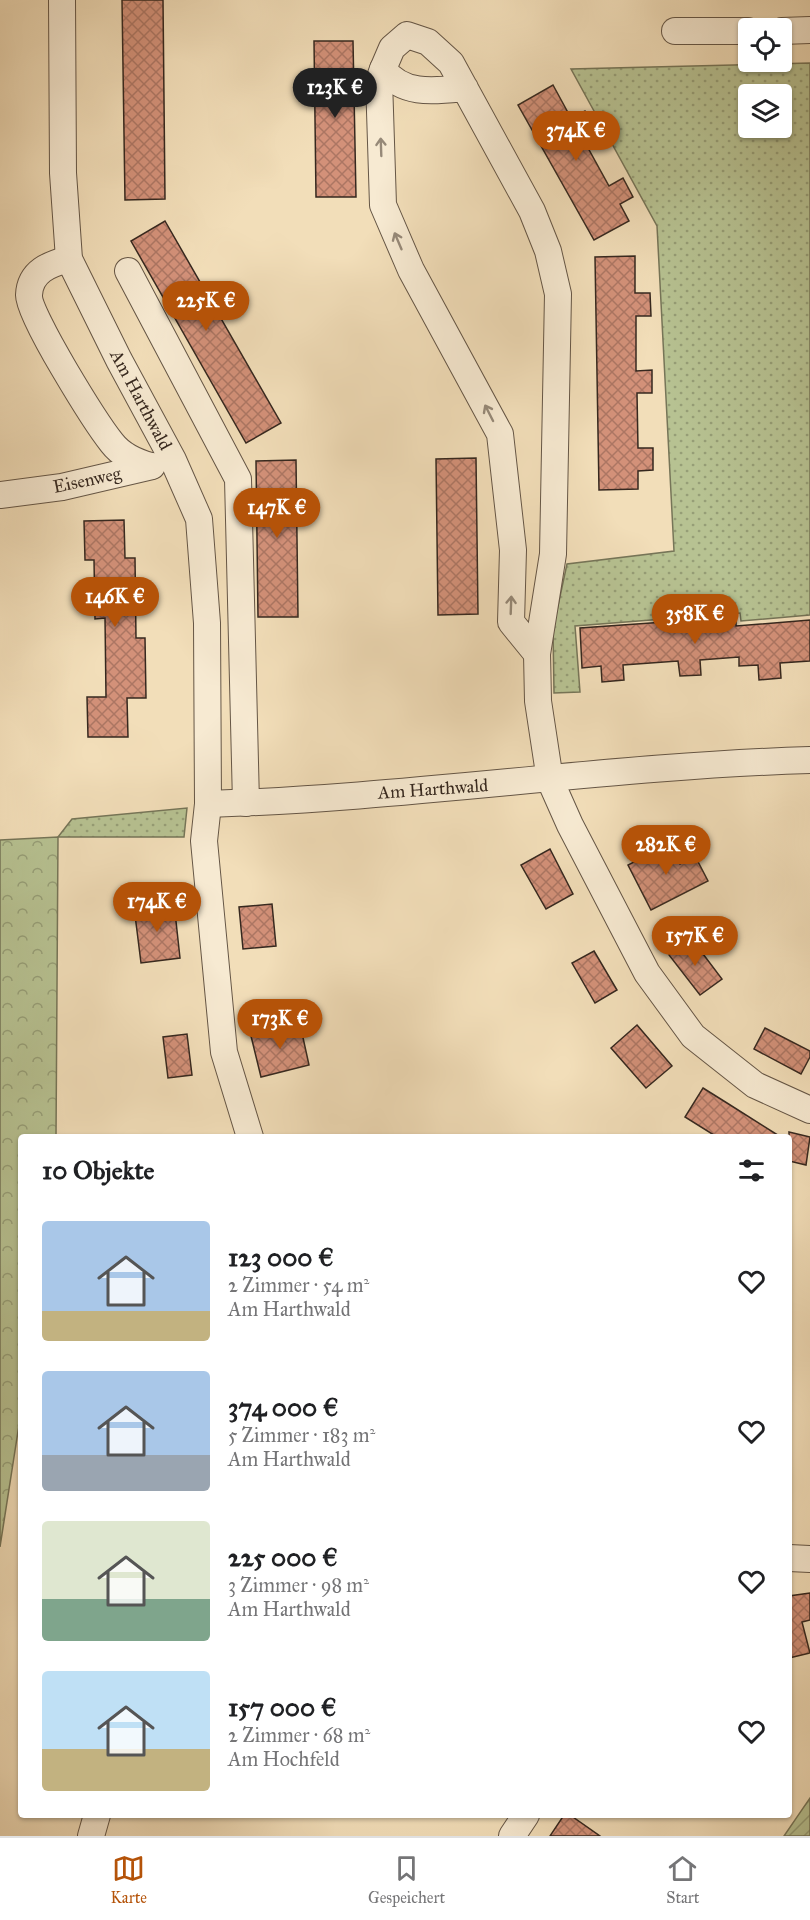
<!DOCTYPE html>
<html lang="de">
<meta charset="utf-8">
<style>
body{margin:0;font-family:"IM FELL Great Primer",serif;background:#f2f2f2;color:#202124;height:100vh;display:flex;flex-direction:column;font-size:22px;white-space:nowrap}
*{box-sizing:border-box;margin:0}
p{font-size:20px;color:#757577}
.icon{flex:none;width:33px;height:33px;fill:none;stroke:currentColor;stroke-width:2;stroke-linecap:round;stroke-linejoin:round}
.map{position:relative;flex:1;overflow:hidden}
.drawer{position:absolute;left:18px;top:1134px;width:774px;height:684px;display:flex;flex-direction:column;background:#fff;border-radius:6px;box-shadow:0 2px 4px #0004}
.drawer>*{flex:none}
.buttons{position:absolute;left:738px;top:18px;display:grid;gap:12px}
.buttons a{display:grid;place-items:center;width:54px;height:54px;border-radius:6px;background:#fff;box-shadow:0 2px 4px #0004;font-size:30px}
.price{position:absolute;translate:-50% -51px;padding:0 14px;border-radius:21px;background:#b45309;color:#fff;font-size:20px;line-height:39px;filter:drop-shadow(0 2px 3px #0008)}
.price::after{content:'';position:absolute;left:50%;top:36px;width:18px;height:14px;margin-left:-9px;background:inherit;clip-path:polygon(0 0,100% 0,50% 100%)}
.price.active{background:#222;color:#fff}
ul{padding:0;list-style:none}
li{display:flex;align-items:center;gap:18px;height:150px;padding:0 24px}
li span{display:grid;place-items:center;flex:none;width:168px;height:120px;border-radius:6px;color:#555}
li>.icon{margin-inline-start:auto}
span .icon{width:72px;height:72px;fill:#fffc;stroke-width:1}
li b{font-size:26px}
h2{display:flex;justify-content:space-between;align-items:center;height:72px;padding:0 24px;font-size:26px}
.tab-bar{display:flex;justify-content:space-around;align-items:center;height:84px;border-top:2px solid #e0e0e0;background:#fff;font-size:16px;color:#757577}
.tab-bar a{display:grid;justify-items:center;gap:3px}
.tab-bar .active{color:#b45309}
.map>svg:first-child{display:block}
</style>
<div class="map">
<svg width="810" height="1836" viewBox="0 0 810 1836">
<defs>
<pattern id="grass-dots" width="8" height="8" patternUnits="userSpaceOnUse" patternTransform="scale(1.5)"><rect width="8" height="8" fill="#b7c292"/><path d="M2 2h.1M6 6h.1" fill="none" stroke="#969e77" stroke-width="1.8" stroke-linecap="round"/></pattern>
<pattern id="forest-crowns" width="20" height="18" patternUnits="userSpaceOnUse" patternTransform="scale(1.5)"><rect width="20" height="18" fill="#b7c292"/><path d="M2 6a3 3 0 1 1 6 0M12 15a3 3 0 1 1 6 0" fill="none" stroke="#969e77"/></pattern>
<pattern id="garden-furrows" width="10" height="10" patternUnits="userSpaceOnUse" patternTransform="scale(1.5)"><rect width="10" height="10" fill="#b7c292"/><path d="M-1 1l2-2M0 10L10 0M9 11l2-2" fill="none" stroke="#969e77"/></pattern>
<pattern id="building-cross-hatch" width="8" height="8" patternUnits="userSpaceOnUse" patternTransform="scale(1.5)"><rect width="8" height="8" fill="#d39179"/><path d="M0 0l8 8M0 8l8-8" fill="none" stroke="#ac7663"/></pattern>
</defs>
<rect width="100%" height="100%" fill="#f2deb9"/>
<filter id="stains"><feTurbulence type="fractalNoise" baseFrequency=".00333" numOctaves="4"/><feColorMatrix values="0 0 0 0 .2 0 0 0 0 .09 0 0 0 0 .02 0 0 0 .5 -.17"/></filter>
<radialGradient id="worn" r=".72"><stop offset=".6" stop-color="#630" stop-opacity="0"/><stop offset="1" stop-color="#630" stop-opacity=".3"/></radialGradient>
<g fill="url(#grass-dots)" stroke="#767558" stroke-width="1.5" fill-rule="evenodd">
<path d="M 810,63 L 810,615 L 741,621 L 740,613 L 575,626 L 580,692 L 554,693 L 553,629 L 567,564 L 674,551 L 657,226 L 571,69 ZM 748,94 L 782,94 L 782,128 L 748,128 Z"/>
<polygon points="187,808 184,837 58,837 72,819"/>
</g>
<polygon fill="url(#forest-crowns)" stroke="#767558" stroke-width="1.5" points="58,837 56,1137 21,1137 21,1412 0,1547 0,840"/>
<polygon fill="url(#garden-furrows)" stroke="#767558" stroke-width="1.5" points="810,1798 810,1836 784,1836"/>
<g fill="url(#building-cross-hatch)" stroke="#36281f" stroke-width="1.5">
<polygon points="122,0 163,0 165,199 125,200"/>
<polygon points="314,41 353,41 356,197 316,197"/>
<polygon points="553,85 571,118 585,111 595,130 582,137 609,186 623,178 633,197 620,204 629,221 594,240 518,105"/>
<polygon points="165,221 281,423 246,443 131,241"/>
<polygon points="635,256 635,293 650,293 651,316 636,316 636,371 652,370 652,393 637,393 638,448 653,448 653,470 638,471 638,489 599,490 595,257"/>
<polygon points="476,458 478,614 438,615 436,459"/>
<polygon points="296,460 298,617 258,617 256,461"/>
<polygon points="124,520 125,558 135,558 136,638 145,638 146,698 127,698 128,737 88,737 87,697 106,697 105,618 95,619 94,560 85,560 84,521"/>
<polygon points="736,617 736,626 810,620 810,661 780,663 781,678 759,680 758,665 739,666 739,657 700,660 701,675 680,676 678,661 623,665 624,680 602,682 601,666 582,668 580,628"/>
<polygon points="669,844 680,864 695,856 708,881 651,910 628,865"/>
<polygon points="550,849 573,894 546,909 521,865"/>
<polygon points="174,903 180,958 141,963 134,907"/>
<polygon points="272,904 276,946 243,949 239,907"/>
<polygon points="691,938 722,979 700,995 669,955"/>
<polygon points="594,951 617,990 595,1003 572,963"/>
<polygon points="300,1024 309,1065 261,1077 251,1036"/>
<polygon points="637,1025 672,1066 646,1088 611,1048"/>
<polygon points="765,1028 810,1051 810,1057 801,1074 754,1049"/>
<polygon points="187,1034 192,1075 168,1078 163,1037"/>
<polygon points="703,1088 727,1103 781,1137 717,1137 685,1117"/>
<polygon points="789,1132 810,1137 806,1165 789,1161"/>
<polygon points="810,1593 810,1620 802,1622 810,1653 789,1658 789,1596"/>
<polygon points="564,1815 570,1815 600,1836 550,1836"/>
</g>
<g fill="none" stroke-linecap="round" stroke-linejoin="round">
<defs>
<g id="minor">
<polyline points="62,0 63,173 69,259 119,360 173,460 199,519 207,623 208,804 204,841 224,1052 250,1137"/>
<polyline points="675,31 748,31"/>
<polyline points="782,31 810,30"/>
<polyline points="383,69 379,80 383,205 411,270 500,434 513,550 511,622 537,654"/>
<path d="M 465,88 C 435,91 403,96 383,69 L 392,48 L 407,35 L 428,42 L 451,63 L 532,211 L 548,251 L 558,294 L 553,554 L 537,654 L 538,701 L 550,780 L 570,825 L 647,973 L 693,1036 L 755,1085 L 810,1110"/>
<path d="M 69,259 C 50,264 30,271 29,295 C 28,315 96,423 112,443 C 122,456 136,462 151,466"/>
<polyline points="128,271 238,479 246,803"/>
<polyline points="0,495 62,487 152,466"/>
<path d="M 208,804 C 409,798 609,766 810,760"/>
<polyline points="789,1558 810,1559"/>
<polyline points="91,1836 97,1815"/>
<polyline points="512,1836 526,1815"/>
</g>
</defs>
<use href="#minor" stroke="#655646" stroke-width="28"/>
<use href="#minor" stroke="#f7ead2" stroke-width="26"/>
</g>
<defs><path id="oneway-shaft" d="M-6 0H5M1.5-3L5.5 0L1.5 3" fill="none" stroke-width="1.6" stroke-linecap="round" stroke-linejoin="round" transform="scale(1.5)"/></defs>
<g stroke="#968978">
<use href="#oneway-shaft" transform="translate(381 147) rotate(-92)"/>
<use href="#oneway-shaft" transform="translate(398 241) rotate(-113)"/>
<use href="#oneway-shaft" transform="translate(489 413) rotate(-117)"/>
<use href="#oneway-shaft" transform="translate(511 605) rotate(-88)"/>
</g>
<g text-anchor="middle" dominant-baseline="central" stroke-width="4.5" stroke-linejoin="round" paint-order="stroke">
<g font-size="18" fill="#36281f" stroke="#f7ead2">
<text transform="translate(141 400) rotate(62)">Am Harthwald</text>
<text transform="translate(87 480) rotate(-12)">Eisenweg</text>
<text transform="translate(433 789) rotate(-4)">Am Harthwald</text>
</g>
</g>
<rect width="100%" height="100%" filter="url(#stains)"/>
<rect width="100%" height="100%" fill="url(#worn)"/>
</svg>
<div class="buttons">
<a><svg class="icon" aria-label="locate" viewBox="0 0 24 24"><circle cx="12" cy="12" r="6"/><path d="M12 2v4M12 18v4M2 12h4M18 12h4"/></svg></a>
<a><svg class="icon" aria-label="layers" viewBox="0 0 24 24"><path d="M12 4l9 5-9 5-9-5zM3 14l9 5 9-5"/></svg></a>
</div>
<b class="price active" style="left:335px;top:119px">123K €</b>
<b class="price" style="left:576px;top:162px">374K €</b>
<b class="price" style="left:206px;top:332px">225K €</b>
<b class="price" style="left:277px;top:539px">147K €</b>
<b class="price" style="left:115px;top:628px">146K €</b>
<b class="price" style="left:695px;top:645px">358K €</b>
<b class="price" style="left:666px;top:876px">282K €</b>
<b class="price" style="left:157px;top:933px">174K €</b>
<b class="price" style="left:695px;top:967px">157K €</b>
<b class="price" style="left:280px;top:1050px">173K €</b>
<section class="drawer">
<h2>10 Objekte<svg class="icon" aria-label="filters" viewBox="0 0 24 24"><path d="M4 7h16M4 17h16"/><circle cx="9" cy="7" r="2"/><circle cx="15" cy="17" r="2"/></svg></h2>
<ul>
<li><span style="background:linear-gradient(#a9c7e8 75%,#c2b280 0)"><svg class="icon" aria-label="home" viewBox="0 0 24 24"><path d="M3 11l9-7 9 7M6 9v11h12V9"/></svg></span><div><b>123 000 €</b><p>2 Zimmer · 54 m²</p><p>Am Harthwald</p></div><svg class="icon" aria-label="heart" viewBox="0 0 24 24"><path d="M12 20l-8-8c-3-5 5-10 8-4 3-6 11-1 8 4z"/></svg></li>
<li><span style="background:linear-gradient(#a9c7e8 70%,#9aa5b1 0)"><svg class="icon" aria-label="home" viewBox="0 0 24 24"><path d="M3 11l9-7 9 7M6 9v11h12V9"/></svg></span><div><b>374 000 €</b><p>5 Zimmer · 183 m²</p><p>Am Harthwald</p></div><svg class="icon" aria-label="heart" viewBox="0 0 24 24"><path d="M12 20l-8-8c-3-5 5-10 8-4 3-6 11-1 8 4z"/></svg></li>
<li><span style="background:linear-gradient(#dfe7d0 65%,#7fa58c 0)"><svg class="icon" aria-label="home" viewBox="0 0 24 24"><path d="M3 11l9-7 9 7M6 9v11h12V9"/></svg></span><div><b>225 000 €</b><p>3 Zimmer · 98 m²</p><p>Am Harthwald</p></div><svg class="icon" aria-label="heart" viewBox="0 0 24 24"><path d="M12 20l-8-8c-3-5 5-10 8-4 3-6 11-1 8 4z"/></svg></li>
<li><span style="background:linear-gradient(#bfe0f5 65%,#c2b280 0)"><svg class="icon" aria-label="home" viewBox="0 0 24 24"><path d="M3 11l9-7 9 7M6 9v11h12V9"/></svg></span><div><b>157 000 €</b><p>2 Zimmer · 68 m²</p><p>Am Hochfeld</p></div><svg class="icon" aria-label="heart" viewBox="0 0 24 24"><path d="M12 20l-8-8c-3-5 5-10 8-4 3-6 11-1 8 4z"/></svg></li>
</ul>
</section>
</div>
<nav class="tab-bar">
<a class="active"><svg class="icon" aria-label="map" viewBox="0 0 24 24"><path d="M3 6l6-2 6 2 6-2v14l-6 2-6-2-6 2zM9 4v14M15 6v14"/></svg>Karte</a>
<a><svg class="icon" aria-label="saved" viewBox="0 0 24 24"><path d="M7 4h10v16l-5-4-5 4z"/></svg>Gespeichert</a>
<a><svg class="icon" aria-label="home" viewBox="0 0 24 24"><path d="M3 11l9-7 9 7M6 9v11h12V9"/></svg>Start</a>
</nav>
